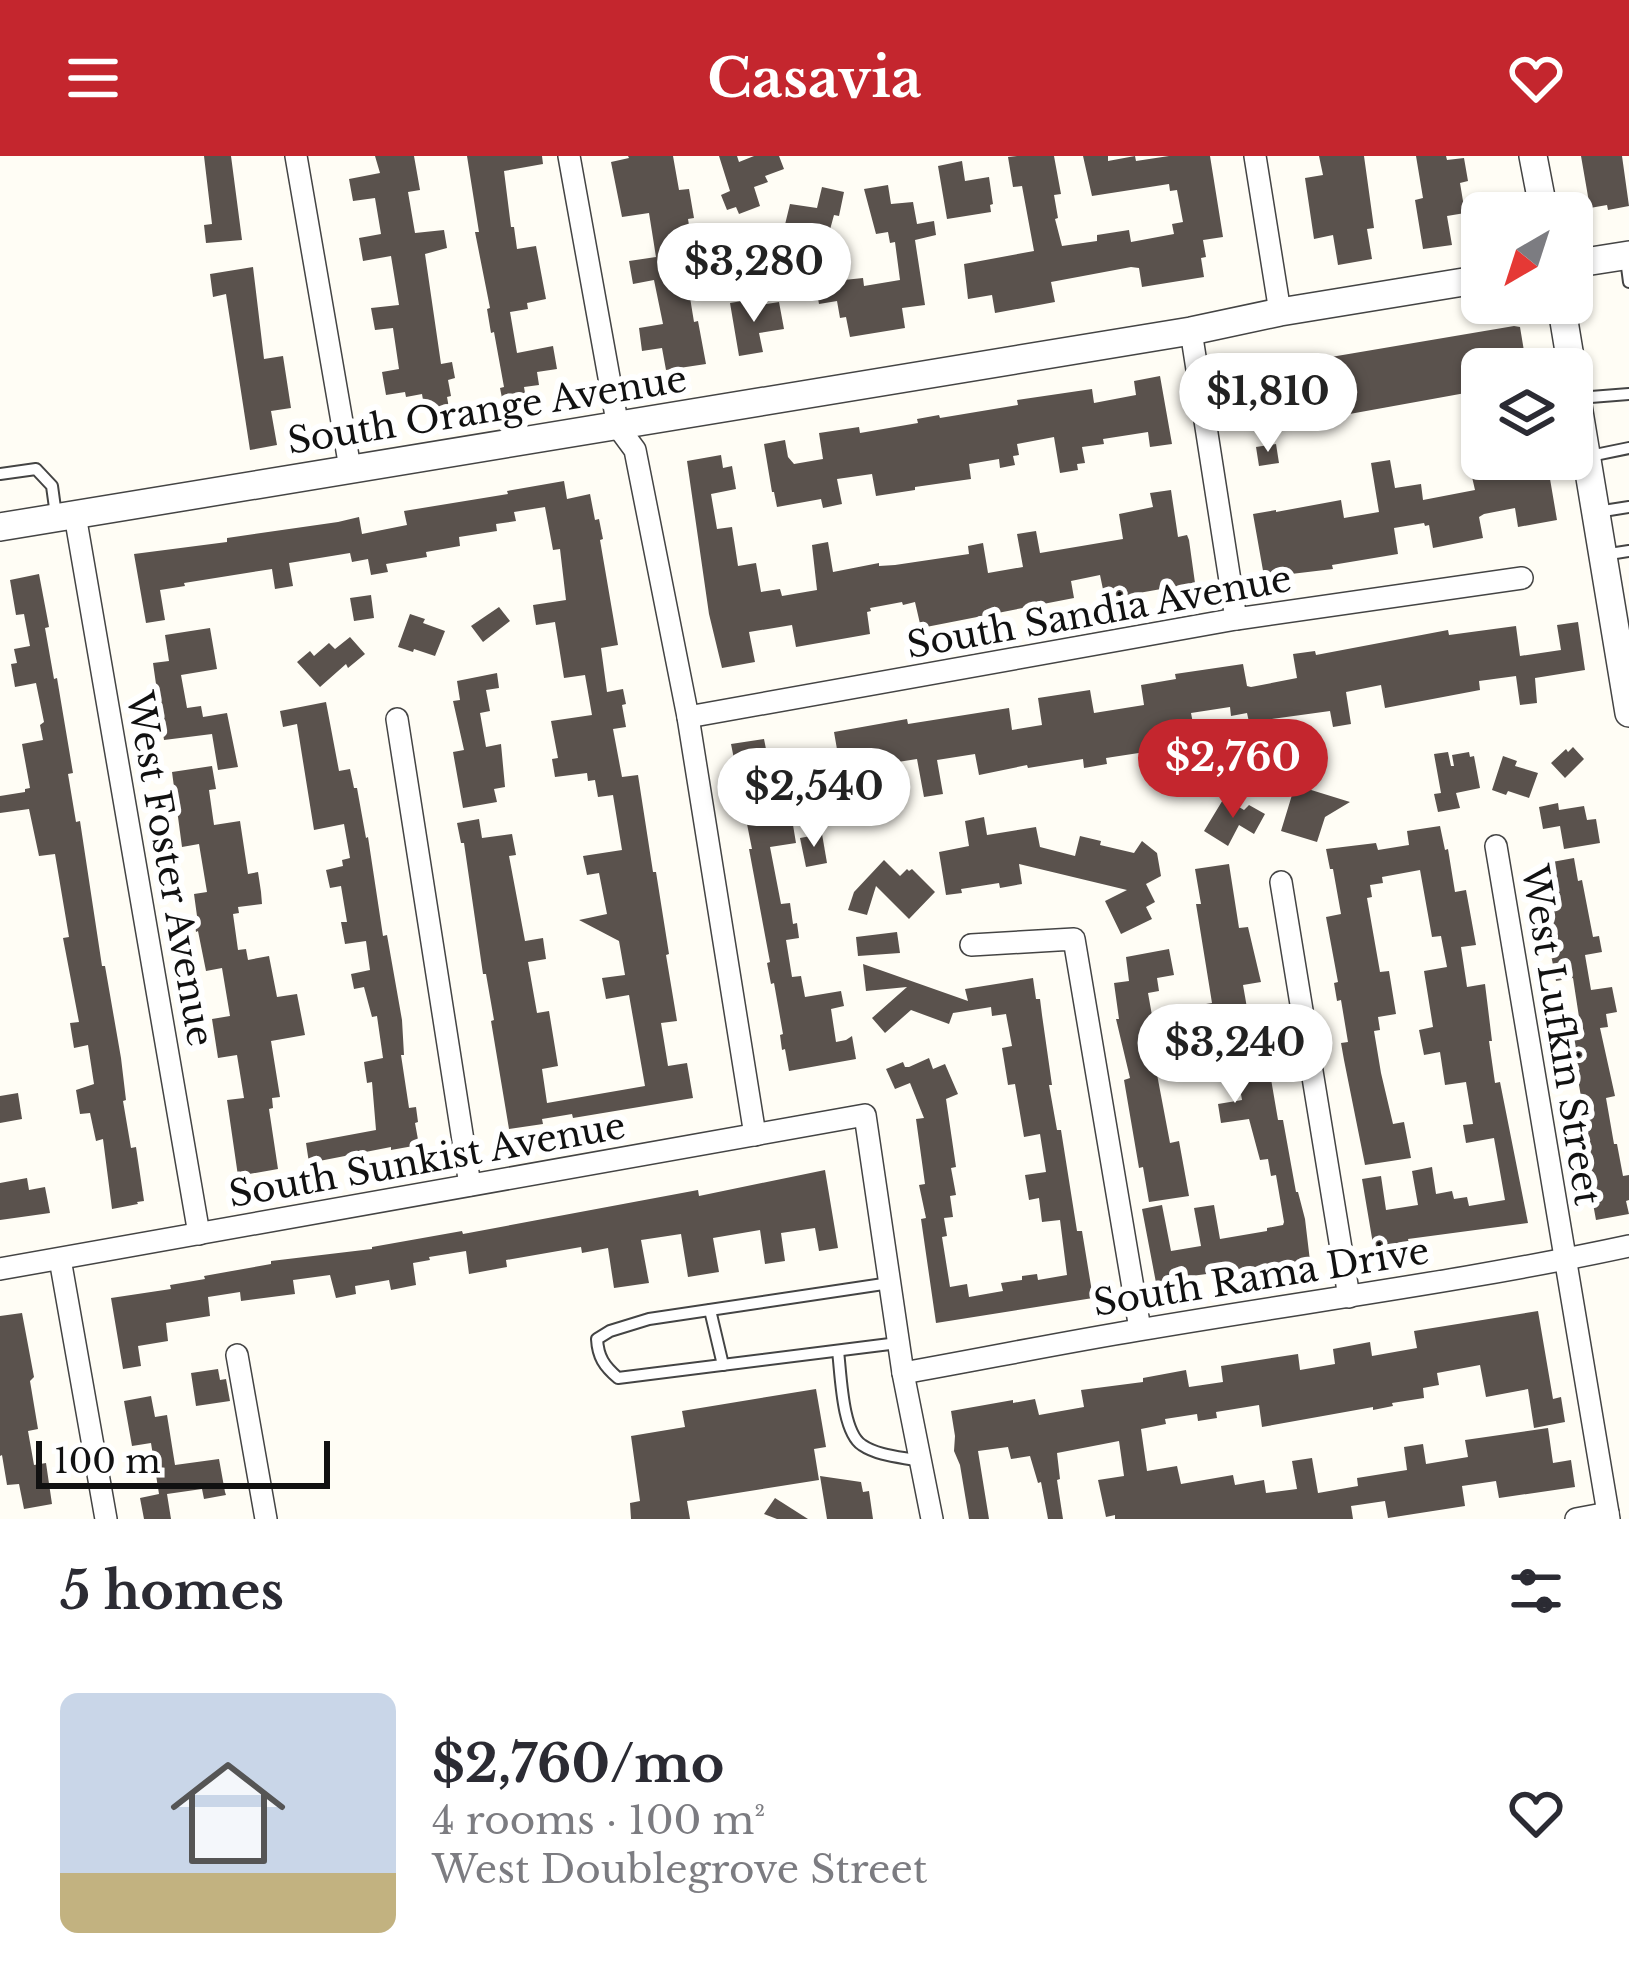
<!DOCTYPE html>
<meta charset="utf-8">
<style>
body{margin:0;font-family:"Libre Baskerville",serif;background:#f7f7f7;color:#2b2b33;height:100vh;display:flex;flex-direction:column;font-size:45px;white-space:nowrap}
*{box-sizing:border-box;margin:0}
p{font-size:39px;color:#7c7c81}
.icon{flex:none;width:66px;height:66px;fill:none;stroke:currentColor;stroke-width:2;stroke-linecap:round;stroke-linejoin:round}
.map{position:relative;height:1363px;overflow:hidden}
.panel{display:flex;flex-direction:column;background:#fff;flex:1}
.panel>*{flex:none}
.needle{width:78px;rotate:219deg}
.controls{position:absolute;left:1461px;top:36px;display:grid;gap:24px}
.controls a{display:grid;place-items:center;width:132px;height:132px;border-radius:18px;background:#fff;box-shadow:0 3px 9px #0004;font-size:60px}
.scale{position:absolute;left:36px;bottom:30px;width:294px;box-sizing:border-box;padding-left:12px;border:6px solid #111;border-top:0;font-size:33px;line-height:42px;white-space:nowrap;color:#111;-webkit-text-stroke:9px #fff;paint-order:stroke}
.price{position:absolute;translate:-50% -102px;padding:0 27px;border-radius:42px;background:#fff;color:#222;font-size:39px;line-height:78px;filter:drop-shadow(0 3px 6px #0008)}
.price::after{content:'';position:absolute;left:50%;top:72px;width:36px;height:27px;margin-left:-18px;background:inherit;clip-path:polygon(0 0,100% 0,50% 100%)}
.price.current{background:#c4262e;color:#fff}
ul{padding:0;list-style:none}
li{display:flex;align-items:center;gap:36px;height:300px;padding:0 60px}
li+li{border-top:3px solid #e1e1e2}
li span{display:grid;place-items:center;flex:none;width:336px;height:240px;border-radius:18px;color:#555}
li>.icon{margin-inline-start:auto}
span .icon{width:144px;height:144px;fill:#fffc;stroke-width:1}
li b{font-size:51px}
h2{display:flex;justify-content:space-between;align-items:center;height:144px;padding:0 60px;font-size:51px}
header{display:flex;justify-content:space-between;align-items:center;height:156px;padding:0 60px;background:#c4262e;color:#fff;font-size:54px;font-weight:700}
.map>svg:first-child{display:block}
</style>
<header><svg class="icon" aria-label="menu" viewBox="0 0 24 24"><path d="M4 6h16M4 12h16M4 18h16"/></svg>Casavia<svg class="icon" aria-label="heart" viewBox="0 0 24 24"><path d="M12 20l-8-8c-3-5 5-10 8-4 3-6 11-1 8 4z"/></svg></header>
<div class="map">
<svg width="1629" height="1363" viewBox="0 0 1629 1363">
<rect width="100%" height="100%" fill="#fffdf5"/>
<g fill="#5a524d">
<polygon points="204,0 231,0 242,84 206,87 204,69 212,68"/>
<polygon points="375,0 414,0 420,34 408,36 415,77 444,74 447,92 425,98 441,208 452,206 455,222 448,224 451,240 447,241 449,252 425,256 422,238 406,241 405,236 386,239 382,216 399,213 393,172 375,174 371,152 399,149 391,100 363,105 359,82 381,78 375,42 353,45 349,23 380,17"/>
<polygon points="467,0 542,0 543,8 504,15 511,71 514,71 517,93 536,90 546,143 527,147 528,153 510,156 517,197 553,190 557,213 537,216 539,229 524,231 526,243 503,247 500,232 504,231 494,176 491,177 487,153 490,152 475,76 479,76"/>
<polygon points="628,0 673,0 679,34 689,33 694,62 688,63 689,69 684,70 690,104 695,103 698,121 687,123 694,166 698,165 706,208 666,214 662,192 642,195 639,172 663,168 654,124 633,128 629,105 656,101 649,57 622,61 611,6 629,2"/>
<polygon points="719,0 737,0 739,6 754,0 779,0 784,13 765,20 768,26 754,31 760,50 739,58 736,51 727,54 721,39 730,35"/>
<polygon points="1017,0 1054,0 1061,38 1054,39 1058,62 1055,63 1062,90 1097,85 1097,79 1129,74 1131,86 1174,78 1172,68 1183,66 1177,34 1170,35 1169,28 1092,40 1083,0 1108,0 1108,5 1135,0 1136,5 1169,0 1210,0 1223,81 1203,84 1206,101 1201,102 1204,121 1142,131 1139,112 1131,111 1051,126 1055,146 995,157 992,139 968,143 964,108 1034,95 1022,30 1013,31 1008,1"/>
<polygon points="1319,0 1364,0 1374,72 1367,73 1372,103 1338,109 1333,79 1314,83 1305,22 1323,19"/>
<polygon points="1416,0 1446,0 1447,4 1464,2 1468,25 1460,27 1465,57 1447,60 1452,89 1423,93 1415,44 1423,42"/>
<polygon points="1581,0 1622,0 1629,50 1608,54 1607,49 1590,52"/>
<polygon points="962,5 965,25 989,21 993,48 990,49 991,56 947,63 938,10"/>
<polygon points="888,29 891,48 913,46 917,68 934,65 936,79 915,84 925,149 902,152 905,172 850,181 846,161 840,162 837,145 819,148 815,127 863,122 864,130 900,124 895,86 890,87 888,76 876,78 864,33"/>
<polygon points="822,31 844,36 839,60 834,59 822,103 795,97 781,85 790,48 817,52"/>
<polygon points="253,111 264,203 283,200 291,252 271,255 277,289 250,294 226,138 213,141 210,118"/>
<polygon points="748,144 749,151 779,146 784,173 759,177 763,196 739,200 730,147"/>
<polygon points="1514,170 1520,171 1527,213 1479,213 1482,234 1344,259 1342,247 1283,256 1281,250 1236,257 1234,254 1228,210 1256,205 1258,216 1325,202"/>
<polygon points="1160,220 1172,288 1150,291 1148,276 1103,283 1104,288 1082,291 1085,307 1077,308 1078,314 1060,317 1054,281 1017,288 1019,299 1013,300 1015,309 1000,312 999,303 969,308 971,323 915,331 915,334 876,340 872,318 837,323 842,348 823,352 821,343 777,351 774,336 772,336 764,288 785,284 788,301 794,308 823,303 819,277 859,271 860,277 918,267 917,263 939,259 940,262 1018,249 1017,244 1092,233 1094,247 1136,239 1134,225"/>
<polygon points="1276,288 1279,307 1259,310 1256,291"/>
<polygon points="721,299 723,312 732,310 736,333 711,338 717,373 732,371 738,410 756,407 761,436 780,433 782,440 817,434 812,389 828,386 833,416 879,407 879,410 895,409 969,398 968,390 983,387 988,417 1023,411 1017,378 1036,375 1040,397 1123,383 1119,358 1153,351 1150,337 1171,334 1178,381 1187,379 1189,384 1195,427 1105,443 1100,419 1071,425 1074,442 921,472 915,446 903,449 902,446 870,452 871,455 867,456 870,478 796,491 792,469 749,476 755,506 722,512 709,458 687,305"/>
<polygon points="1497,303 1516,303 1519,322 1549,317 1557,364 1518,371 1515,352 1484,358 1479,361 1483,382 1433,392 1429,369 1425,370 1424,367 1394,372 1398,398 1332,409 1333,413 1291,418 1292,421 1265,426 1253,358 1276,354 1276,356 1341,344 1344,362 1379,356 1371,307 1390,304 1395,332 1421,328 1423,344 1475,334 1472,321 1499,316"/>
<polygon points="564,325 567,343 590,338 595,364 599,363 603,383 600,384 618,489 601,492 607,536 623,533 626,548 622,549 626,571 613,573 622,621 638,619 653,716 656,716 669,798 666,799 677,865 661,867 668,910 687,907 693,942 573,962 572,958 542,963 543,968 509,973 491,865 494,864 486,818 483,818 464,687 461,687 457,667 479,663 482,682 512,678 516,699 509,700 525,785 543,782 546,803 528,806 537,857 549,855 558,910 542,913 547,947 645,930 629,839 606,843 602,822 625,819 619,785 579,764 607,758 599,717 587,719 583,700 622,694 613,639 598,641 595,624 588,625 587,617 555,621 552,603 558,602 551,565 592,559 585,519 564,522 555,466 536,469 533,449 566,444 560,393 553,394 545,351 514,356 516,365 496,368 497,375 459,381 460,390 426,396 427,401 386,408 388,416 371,419 368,403 352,406 350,397 289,407 293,430 275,433 272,413 184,427 185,430 160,434 165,464 146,467 134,398 227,386 227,382 338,366 359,361 362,378 407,369 404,355 508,338 507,335"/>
<polygon points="39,418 49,471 45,472 54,523 57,522 73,617 68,618 76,666 80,665 102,810 105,810 121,902 126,944 123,945 131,992 136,991 144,1045 137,1046 138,1048 112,1053 103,983 96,985 90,957 80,958 76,934 94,928 88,889 74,892 70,867 79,866 63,782 69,781 55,698 39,700 29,653 0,657 0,640 25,636 25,633 30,632 22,588 43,584 40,569 44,566 36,527 15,531 11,508 17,507 14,493 30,490 24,458 16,459 10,424"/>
<polygon points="371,439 374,462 354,465 350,442"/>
<polygon points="499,451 510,465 483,486 471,470"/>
<polygon points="410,458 425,463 423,467 445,475 435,500 414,493 413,496 398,491"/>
<polygon points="1578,466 1585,514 1535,522 1537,547 1520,549 1516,520 1479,525 1480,534 1385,552 1381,529 1346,536 1351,568 1333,571 1330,555 1249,566 1247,557 1231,560 1230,551 1191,557 1198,593 1179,597 1178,591 1106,602 1107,608 1084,612 1083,603 1028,612 1027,609 979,619 975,598 937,604 943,638 924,641 917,603 885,608 890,641 850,648 851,654 827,658 823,633 788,639 796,687 770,691 781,748 790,747 793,768 797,767 799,782 786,784 792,821 801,820 805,841 841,835 844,850 831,853 836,886 846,884 852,880 856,903 789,915 785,893 782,894 780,879 783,878 774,827 771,828 767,807 770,806 749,693 752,693 731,588 764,583 767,598 775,596 778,616 816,610 818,604 834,602 838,599 834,576 907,563 908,568 1009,552 1012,574 1042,569 1038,542 1090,534 1094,557 1144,549 1141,529 1176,523 1175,518 1243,508 1247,530 1251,531 1297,522 1293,498 1315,495 1316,499 1448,474 1449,479 1516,470 1520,500 1561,494 1557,469"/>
<polygon points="210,472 217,513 181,519 187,552 201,550 203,561 227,557 238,611 218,614 212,578 164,584 153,507 169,505 165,479"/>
<polygon points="350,481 365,498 348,512 346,508 320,531 297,506 310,495 314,500 329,487 335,493"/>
<polygon points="497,517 499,532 486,534 490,555 480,557 486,591 501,588 505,631 494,633 497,646 463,652 453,596 464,594 453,545 460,544 457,525"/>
<polygon points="326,546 339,615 350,613 354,632 357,632 366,682 368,681 383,780 387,779 402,864 404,899 401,899 409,952 416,951 418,966 415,967 419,989 391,994 391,991 309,1007 306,987 376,974 372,926 367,927 364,906 383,902 377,860 372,861 364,831 354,833 351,818 370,814 366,785 345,788 341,766 347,766 341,730 330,732 326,714 343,710 342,704 350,702 344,668 314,674 297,568 283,571 280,555"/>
<polygon points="1573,591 1584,603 1565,622 1551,607 1566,593 1568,596"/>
<polygon points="1448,596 1451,610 1454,610 1452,599 1469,596 1470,601 1474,600 1480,632 1456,637 1460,652 1438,656 1434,638 1441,637 1434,598"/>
<polygon points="1503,600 1517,605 1515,610 1538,617 1529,642 1508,635 1506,639 1492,634"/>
<polygon points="1280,605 1282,612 1291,610 1294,628 1266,633 1261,608"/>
<polygon points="212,610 216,633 209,634 214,669 240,665 248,718 258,716 261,736 262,748 238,751 239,757 233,758 238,794 246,793 248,804 269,800 277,841 297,838 305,879 271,885 280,941 272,942 273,952 269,953 278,1013 238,1020 227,944 244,942 237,899 218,902 212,863 230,860 222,812 206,815 198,775 196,776 194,761 197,760 194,738 207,736 199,688 182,691 172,616"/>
<polygon points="1295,629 1350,646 1325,661 1317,686 1281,675"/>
<polygon points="1224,642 1244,654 1249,649 1265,658 1254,678 1239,669 1228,690 1204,675"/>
<polygon points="1558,647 1559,654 1584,650 1587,664 1596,663 1600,687 1564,693 1560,670 1543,673 1539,651"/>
<polygon points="984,661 987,679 1036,671 1040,691 1075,700 1080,680 1101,685 1100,689 1134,697 1142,685 1157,697 1161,720 1146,728 1155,746 1146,751 1152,763 1121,778 1105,745 1127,734 1019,708 1022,728 1000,732 999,727 961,733 962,737 946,739 939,696 969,690 965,665"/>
<polygon points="1440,670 1445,694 1448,693 1455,736 1466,734 1476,789 1461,791 1467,831 1485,828 1492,885 1489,885 1495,927 1500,926 1528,1067 1408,1083 1409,1088 1374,1094 1362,1023 1381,1020 1386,1054 1418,1049 1412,1015 1432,1011 1436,1038 1452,1035 1454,1043 1467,1041 1469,1050 1505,1044 1494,982 1466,987 1463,969 1473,968 1466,926 1445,929 1440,896 1424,899 1419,874 1433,871 1424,815 1447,811 1441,780 1432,781 1420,714 1382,721 1383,727 1370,729 1372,741 1367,742 1380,816 1389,815 1396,858 1378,861 1380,874 1374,875 1381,917 1393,968 1404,966 1411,1002 1365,1009 1344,904 1341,887 1348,886 1341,844 1337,845 1334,827 1338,826 1326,761 1341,758 1333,713 1330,713 1326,693 1376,687 1378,694 1409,689 1407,675"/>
<polygon points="822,678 827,707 806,711 800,682"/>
<polygon points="1574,702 1578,725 1582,724 1593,781 1599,780 1602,796 1585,799 1591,834 1612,831 1617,856 1606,858 1608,871 1600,872 1615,940 1606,942 1614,988 1617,988 1623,1020 1629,1019 1629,1044 1626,1045 1629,1058 1596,1064 1576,954 1583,952 1576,912 1571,913 1563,863 1579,861 1573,822 1556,825 1546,772 1549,772 1544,743 1548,742 1541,708"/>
<polygon points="884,704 900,720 907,713 909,715 912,713 935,736 909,763 876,730 867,759 848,754 854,736"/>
<polygon points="1229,708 1239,772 1248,771 1261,826 1243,829 1250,869 1267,866 1275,922 1271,923 1278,964 1283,964 1296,1036 1298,1036 1305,1063 1310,1105 1191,1120 1192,1126 1157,1132 1142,1053 1162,1049 1171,1095 1201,1090 1194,1052 1214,1049 1220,1083 1267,1075 1267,1072 1283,1069 1284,1066 1276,1019 1271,1020 1268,1003 1260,1004 1249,963 1221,967 1218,948 1242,944 1239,927 1254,925 1247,884 1214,890 1206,848 1212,847 1196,748 1201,748 1195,713"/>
<polygon points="897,776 900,797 858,800 856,781"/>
<polygon points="1169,793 1174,819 1157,822 1159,835 1148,837 1155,876 1169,873 1173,895 1160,897 1162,912 1156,913 1170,987 1179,985 1189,1040 1149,1046 1143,1011 1139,1012 1124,924 1130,922 1116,863 1119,863 1114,827 1129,825 1126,801"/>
<polygon points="863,808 968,845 965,833 1033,822 1036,843 1040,843 1042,859 1052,929 1049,929 1057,974 1061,974 1077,1075 1082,1075 1093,1142 936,1167 921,1063 926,1062 919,1029 925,1028 916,963 924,962 910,927 895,933 886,913 903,906 905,911 909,911 929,902 933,913 945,908 958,938 946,943 956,1011 951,1012 956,1039 950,1040 953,1061 944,1062 947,1080 942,1081 950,1131 967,1128 969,1141 1003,1135 1001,1127 1022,1124 1022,1120 1037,1118 1038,1124 1067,1119 1060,1064 1042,1066 1039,1042 1029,1044 1025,1019 1046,1016 1040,978 1024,981 1015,928 1008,929 1002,892 1012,890 1006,858 992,860 991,851 985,852 953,857 949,868 911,854 885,877 872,862 907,831 866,835"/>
<polygon points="18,937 22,963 0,967 0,940"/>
<polygon points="825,1014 838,1092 819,1095 815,1072 781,1077 785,1105 765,1108 760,1074 713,1082 719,1116 688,1121 681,1078 641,1084 649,1127 614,1132 608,1092 582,1097 581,1091 506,1104 507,1111 469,1118 466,1095 429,1101 430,1104 413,1107 416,1129 391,1134 389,1124 355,1130 356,1138 336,1142 330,1119 293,1124 295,1138 241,1145 240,1136 208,1141 210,1160 166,1167 168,1185 138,1190 141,1210 123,1213 111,1142 171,1133 170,1129 205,1123 204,1120 271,1108 271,1105 372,1093 372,1091 462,1075 463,1078 698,1034 699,1040"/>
<polygon points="27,1022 29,1034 45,1031 50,1057 0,1064 0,1027"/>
<polygon points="1538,1155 1553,1243 1561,1241 1565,1266 1534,1272 1528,1233 1486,1241 1480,1209 1437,1217 1439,1229 1423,1232 1424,1242 1392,1247 1393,1250 1373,1254 1373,1251 1262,1271 1259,1249 1216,1256 1217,1262 1198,1265 1197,1258 1165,1263 1166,1268 1141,1273 1147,1315 1177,1310 1181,1328 1233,1319 1235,1329 1264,1324 1266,1337 1297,1333 1292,1305 1312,1302 1318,1337 1358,1330 1357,1322 1407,1314 1404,1291 1423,1288 1426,1308 1468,1301 1465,1284 1548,1272 1553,1307 1571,1304 1575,1331 1499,1342 1496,1325 1462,1330 1465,1350 1388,1362 1385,1345 1351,1350 1353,1363 1115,1363 1115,1359 1106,1361 1098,1324 1124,1320 1119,1285 1057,1297 1060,1323 1057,1324 1063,1363 1048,1363 1041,1326 1038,1327 1030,1300 1011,1303 1008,1291 978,1295 989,1363 969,1363 960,1309 954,1295 955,1280 951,1255 1013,1244 1013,1247 1035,1243 1039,1259 1084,1251 1081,1234 1143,1226 1143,1222 1186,1214 1189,1231 1223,1226 1221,1210 1298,1198 1300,1214 1335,1208 1333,1193 1370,1186 1372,1200 1417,1192 1414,1175"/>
<polygon points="22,1157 34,1221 30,1225 38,1273 28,1275 34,1309 46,1307 52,1348 24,1353 19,1328 7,1329 2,1299 0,1300 0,1160"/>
<polygon points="218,1213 220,1224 226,1223 230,1245 196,1250 191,1217"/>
<polygon points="816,1233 826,1291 814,1293 819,1324 687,1345 690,1363 631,1363 630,1347 640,1345 631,1280 685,1271 682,1255"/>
<polygon points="151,1240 155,1261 167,1259 175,1309 219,1303 225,1336 226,1339 204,1343 202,1333 167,1338 171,1363 144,1363 140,1342 159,1338 151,1287 132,1290 124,1245"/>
<polygon points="820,1320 861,1326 863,1336 869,1335 873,1363 827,1363"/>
<polygon points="775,1342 808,1363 777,1363 764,1358"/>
</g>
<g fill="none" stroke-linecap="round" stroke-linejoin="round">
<defs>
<g id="service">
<polyline points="1626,103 1629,126"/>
<polyline points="1578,242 1629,238"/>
<polyline points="1590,300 1629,292"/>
<polyline points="0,318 36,313 52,330 56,359"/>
<polyline points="1597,356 1629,351"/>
<polyline points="1603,399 1629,395"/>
<path d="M 890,1127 L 649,1163 L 610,1175 L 597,1183 C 598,1201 604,1210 618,1222 L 898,1187"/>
<polyline points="710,1154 723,1209"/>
<path d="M 838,1195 C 841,1219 842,1276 862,1289 C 878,1300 902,1301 920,1305"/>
</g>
<g id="minor">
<polyline points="296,0 350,312"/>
<polyline points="569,0 618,271 635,294 688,561 755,979"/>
<polyline points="1255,0 1280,156"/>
<polyline points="1191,175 1236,463"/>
<polyline points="75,359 199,1078"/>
<polyline points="688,561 1236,463 1522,422"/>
<polyline points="397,563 470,1029"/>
<polyline points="1496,690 1609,1363"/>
<polyline points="1281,726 1349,1141"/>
<polyline points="971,789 1074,783 1140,1173"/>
<polyline points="60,1103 106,1363"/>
<polyline points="0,1113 865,959 903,1217 932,1363"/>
<polyline points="237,1199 266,1363"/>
<path d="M 903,1217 C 982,1203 1060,1187 1139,1174 C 1302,1146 1467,1125 1629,1090"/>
<polyline points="1576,1363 1608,1357"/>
</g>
<g id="tertiary">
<polyline points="1533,0 1544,57"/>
<polyline points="1572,108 1629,99"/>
<polyline points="1561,147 1629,557"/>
<polyline points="0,371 1191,175 1280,156 1482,123"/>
</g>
</defs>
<use href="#service" stroke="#444" stroke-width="14"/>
<use href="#minor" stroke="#444" stroke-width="24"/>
<use href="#tertiary" stroke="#444" stroke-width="30"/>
<use href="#service" stroke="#fff" stroke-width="10"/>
<use href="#minor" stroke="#fff" stroke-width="21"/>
<use href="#tertiary" stroke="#fff" stroke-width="27"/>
</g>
<g text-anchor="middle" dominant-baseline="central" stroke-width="12" stroke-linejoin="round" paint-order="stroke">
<g font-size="36" fill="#111" stroke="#fff">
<text transform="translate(487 254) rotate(-9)">South Orange Avenue</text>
<text transform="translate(1099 456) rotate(-10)">South Sandia Avenue</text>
<text transform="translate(170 713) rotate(80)">West Foster Avenue</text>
<text transform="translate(1561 879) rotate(81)">West Lufkin Street</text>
<text transform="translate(427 1004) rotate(-10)">South Sunkist Avenue</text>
<text transform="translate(1261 1121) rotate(-9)">South Rama Drive</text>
</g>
</g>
</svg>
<div class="controls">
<a><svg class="needle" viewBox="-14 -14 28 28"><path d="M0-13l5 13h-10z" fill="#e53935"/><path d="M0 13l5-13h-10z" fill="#7c7c81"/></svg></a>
<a><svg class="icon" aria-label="layers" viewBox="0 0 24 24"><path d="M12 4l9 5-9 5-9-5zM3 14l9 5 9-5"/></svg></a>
</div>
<div class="scale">100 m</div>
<b class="price" style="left:754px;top:169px">$3,280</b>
<b class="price" style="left:1268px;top:299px">$1,810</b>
<b class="price current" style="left:1233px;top:665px">$2,760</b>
<b class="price" style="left:814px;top:694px">$2,540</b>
<b class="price" style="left:1235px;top:950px">$3,240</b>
</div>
<section class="panel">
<h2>5 homes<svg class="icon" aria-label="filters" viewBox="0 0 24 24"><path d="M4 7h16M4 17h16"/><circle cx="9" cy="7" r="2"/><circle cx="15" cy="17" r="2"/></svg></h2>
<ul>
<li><span style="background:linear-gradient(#c9d6e8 75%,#c2b280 0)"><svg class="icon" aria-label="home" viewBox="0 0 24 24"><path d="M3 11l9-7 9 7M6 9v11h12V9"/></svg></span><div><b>$2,760/mo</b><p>4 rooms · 100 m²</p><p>West Doublegrove Street</p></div><svg class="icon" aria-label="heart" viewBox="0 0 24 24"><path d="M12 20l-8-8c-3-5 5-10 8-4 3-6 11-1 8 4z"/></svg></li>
</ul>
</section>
